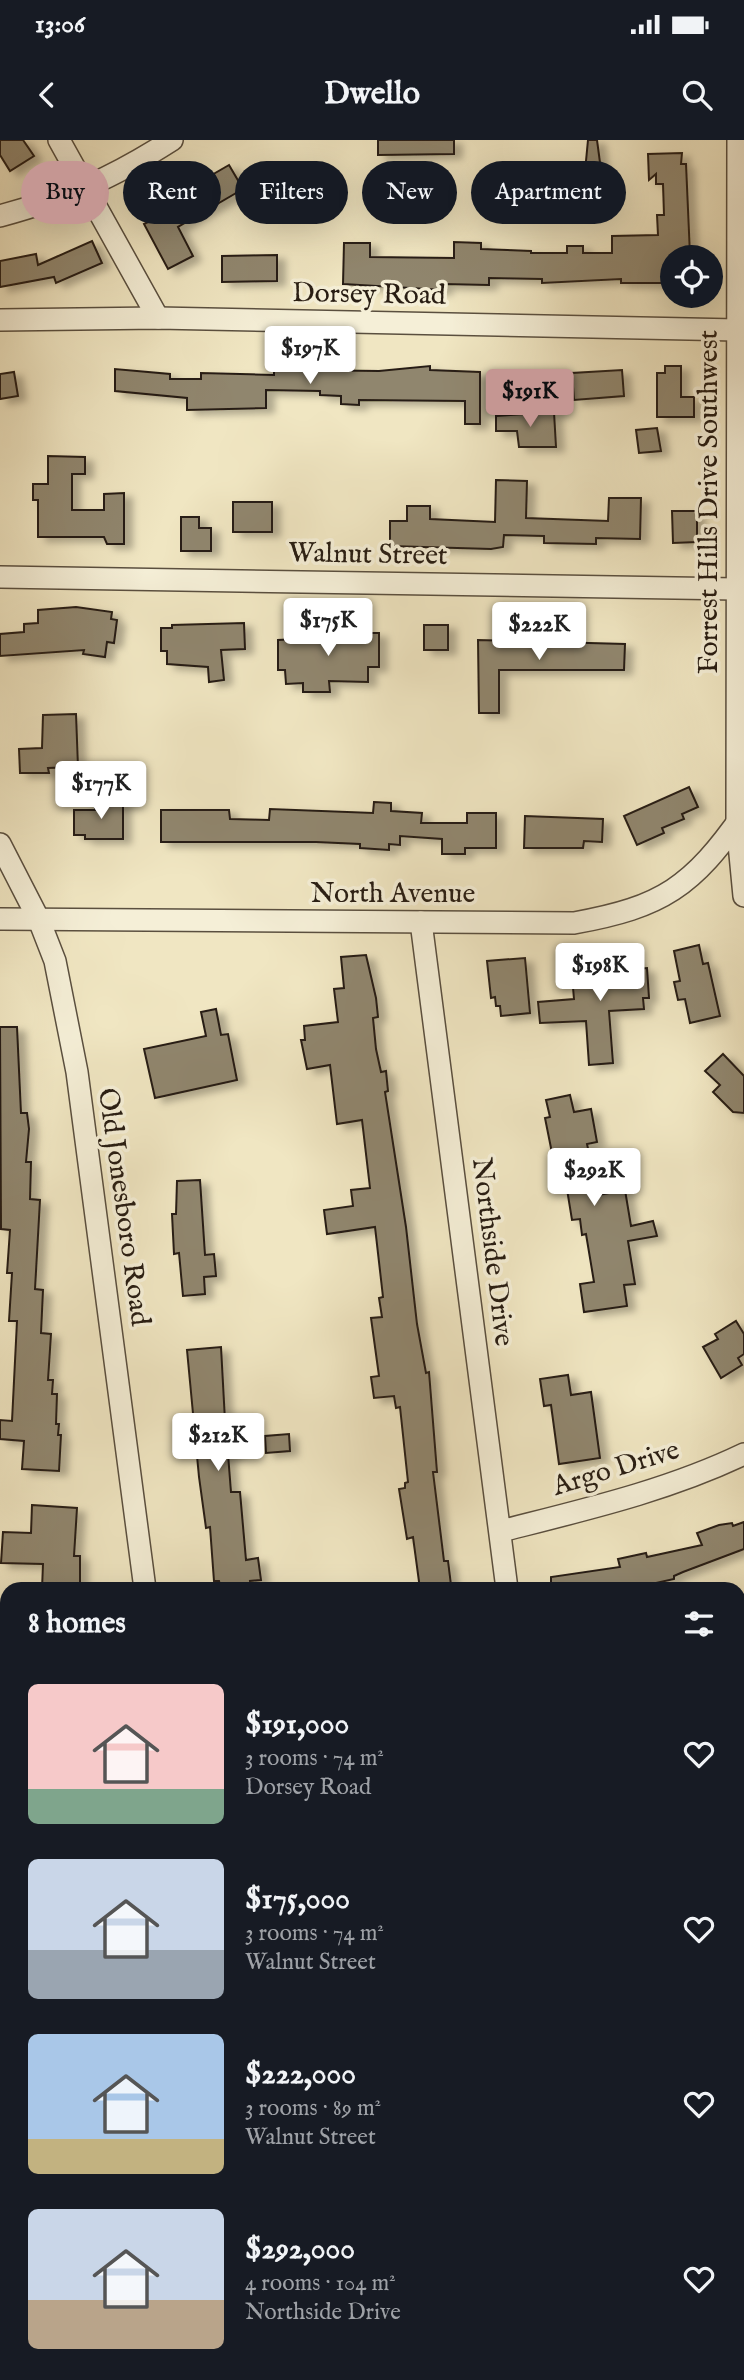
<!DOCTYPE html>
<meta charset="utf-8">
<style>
body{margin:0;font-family:"IM FELL English",serif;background:#242831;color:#f1f3f6;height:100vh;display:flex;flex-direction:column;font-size:26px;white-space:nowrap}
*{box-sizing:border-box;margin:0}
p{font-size:23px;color:#9ea1a6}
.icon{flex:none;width:38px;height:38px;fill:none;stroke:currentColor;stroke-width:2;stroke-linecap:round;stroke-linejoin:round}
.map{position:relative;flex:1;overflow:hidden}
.drawer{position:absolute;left:0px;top:1442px;width:746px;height:798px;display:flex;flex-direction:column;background:#171b24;border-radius:21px 21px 0 0;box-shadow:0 7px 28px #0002}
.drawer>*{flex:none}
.banner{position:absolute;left:21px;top:21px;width:704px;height:63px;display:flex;gap:14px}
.fabs{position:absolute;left:660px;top:105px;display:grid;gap:14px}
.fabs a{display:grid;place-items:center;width:63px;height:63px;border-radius:50%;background:#171b24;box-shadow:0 7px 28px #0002;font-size:35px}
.price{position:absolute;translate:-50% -60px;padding:0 16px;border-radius:7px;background:#fff;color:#222;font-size:23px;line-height:46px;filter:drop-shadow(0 2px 4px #0008)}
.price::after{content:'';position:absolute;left:50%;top:42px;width:21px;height:16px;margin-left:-10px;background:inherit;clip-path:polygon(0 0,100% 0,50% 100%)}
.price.active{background:#c59692;color:#111}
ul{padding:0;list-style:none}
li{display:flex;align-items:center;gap:21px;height:175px;padding:0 28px}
li span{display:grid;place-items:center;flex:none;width:196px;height:140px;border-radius:10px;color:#555}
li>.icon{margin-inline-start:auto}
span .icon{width:84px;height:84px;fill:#fffc;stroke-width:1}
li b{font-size:30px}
h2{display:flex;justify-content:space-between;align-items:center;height:84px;padding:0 28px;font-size:30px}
.pill{padding:0 24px;border-radius:32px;background:#171b24;box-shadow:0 7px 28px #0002;font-size:24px;line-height:63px}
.pill.active{background:#c59692;color:#111}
.status{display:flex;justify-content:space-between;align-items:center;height:49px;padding:0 35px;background:#171b24;direction:ltr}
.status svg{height:19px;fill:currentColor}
header{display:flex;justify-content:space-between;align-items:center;height:91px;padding:0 28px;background:#171b24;font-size:32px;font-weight:800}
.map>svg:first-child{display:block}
</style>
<div class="status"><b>13:06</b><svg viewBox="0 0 49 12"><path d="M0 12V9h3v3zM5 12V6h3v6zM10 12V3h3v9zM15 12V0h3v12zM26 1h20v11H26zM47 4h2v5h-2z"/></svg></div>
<header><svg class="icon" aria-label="back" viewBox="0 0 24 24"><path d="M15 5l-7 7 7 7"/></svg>Dwello<svg class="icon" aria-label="search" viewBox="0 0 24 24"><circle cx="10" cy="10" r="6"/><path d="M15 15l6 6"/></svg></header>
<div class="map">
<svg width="744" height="2240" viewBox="0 0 744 2240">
<defs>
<filter id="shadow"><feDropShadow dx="8" dy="4.5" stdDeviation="3.5" flood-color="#0004"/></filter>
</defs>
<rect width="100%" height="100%" fill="#f0e6c2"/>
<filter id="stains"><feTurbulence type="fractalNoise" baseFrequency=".00286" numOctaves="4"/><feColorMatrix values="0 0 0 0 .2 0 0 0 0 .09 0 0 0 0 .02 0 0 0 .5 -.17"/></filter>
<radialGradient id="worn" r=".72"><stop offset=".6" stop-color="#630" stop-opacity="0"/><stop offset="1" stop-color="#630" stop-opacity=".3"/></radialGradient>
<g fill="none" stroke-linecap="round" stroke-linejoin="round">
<polyline stroke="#776d58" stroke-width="6" points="738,1594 744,1590"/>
</g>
<g fill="#90866e" stroke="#281d13" stroke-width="2" filter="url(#shadow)">
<polygon points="0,0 23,0 34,16 10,31 0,15"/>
<polygon points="378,0 454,0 454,14 378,15"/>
<polygon points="588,0 597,0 601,30 584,42"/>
<polygon points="682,13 681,24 686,24 690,115 672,117 672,143 621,143 621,139 542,143 542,139 489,138 489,145 444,144 444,150 343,144 344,103 370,103 370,117 454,118 454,102 481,103 481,109 531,111 531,113 567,113 567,106 583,106 583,113 612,113 612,96 658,95 657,75 664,75 663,44 656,44 656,34 649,40 648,14"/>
<polygon points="229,25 243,49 178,87 193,116 168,129 144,84 191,60 186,50"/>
<polygon points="92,101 102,123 56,143 54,137 0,147 0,121 36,114 38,125"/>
<polygon points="277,115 277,141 222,142 222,116"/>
<polygon points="274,211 302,212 302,230 379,231 430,226 430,230 480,232 480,284 465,284 465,261 359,260 359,265 341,264 341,256 320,255 320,251 266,250 266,268 187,270 187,258 115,251 115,229 170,234 170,239 201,239 201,233 274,235"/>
<polygon points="665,226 681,226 681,257 694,257 694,277 657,277 657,233 665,233"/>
<polygon points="622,230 624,256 574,260 572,233"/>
<polygon points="14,232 18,256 0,259 0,234"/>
<polygon points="554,272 556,307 519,307 517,291 496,291 496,276"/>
<polygon points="657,288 661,311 639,313 636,290"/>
<polygon points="48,316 85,317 85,334 72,334 72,370 104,370 104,354 124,353 124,404 107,404 104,397 38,397 38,360 33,360 33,344 48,344"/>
<polygon points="496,340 527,341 526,378 608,381 609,358 641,358 640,399 596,398 596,404 544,403 544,396 504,395 503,407 491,409 390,406 390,381 407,381 407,366 430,366 430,379 495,382"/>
<rect x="233" y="362" width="39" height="30"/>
<polygon points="672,371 697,371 697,402 673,403"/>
<polygon points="181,377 199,377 199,388 211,388 211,411 181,411"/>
<polygon points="76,467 112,472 111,479 117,480 114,503 107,502 105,517 83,514 84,510 0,516 0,494 24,492 24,484 38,483 38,470"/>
<polygon points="244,483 245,509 221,510 224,540 209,542 208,527 167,524 167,511 161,511 161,488 172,488 172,485"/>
<rect x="424" y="485" width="24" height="25"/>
<polygon points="319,487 319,493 379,493 379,527 368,527 368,542 329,541 330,552 303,552 303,543 286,544 285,530 278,530 278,500 298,499 298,488"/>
<polygon points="478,500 625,504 624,530 499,530 499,573 479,573"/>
<polygon points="76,574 78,627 48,628 49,633 20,633 19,609 42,608 43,575"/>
<polygon points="689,647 698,667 682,674 684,679 662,688 664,693 637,705 624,676"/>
<polygon points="95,659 123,659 123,699 85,699 85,695 74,695 74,670 95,670"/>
<polygon points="374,662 391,663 391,671 422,673 421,683 467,683 467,673 496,673 496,708 465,708 465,714 442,714 442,699 400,696 400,705 389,704 389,710 360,708 360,704 316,702 161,702 161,670 229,670 230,679 269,680 270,669 373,673"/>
<polygon points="525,676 603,679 602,702 584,701 583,708 524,708"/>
<polygon points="699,805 703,824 708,823 720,876 690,883 685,859 678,860 674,842 680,841 674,811"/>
<polygon points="366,815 376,858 378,877 373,878 376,909 381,932 386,931 388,951 385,952 406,1087 417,1184 426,1233 429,1232 437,1332 433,1332 444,1421 448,1421 451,1445 447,1445 448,1449 420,1449 413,1397 407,1399 399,1349 405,1348 405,1343 408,1342 400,1267 396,1268 394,1256 374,1258 371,1237 379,1236 371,1178 382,1177 379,1158 383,1157 375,1087 327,1094 324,1070 353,1066 351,1050 370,1048 362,980 337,984 330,925 307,929 301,900 305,900 304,886 338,882 334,849 344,848 341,817"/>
<polygon points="525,818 530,873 501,876 500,866 496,866 495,857 491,858 487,821"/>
<polygon points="636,821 636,829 647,828 649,858 643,858 644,869 609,871 613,923 589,925 586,881 540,883 538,862 574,859 572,836 577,836 577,827"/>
<polygon points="216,869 221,895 228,894 237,940 155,958 144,909 206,896 201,872"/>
<polygon points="0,887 17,887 21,973 27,973 29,989 26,1022 31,1022 30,1059 40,1060 35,1149 43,1150 41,1193 51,1194 48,1240 53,1240 52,1254 57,1254 56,1284 59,1284 58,1295 61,1295 59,1331 22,1329 24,1301 0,1299 0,1280 12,1281 17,1181 9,1181 12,1133 7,1133 10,1090 1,1089"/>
<polygon points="723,914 744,936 744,973 733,972 713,952 720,945 705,931"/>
<polygon points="570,955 574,972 591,969 597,1002 587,1004 598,1055 625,1050 631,1086 653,1081 657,1096 628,1101 635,1144 624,1145 627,1166 584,1172 580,1144 594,1142 586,1094 582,1095 580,1079 572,1080 565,1037 562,1038 557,1017 553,1018 545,978 550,977 546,960"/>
<polygon points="200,1040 205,1115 214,1114 216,1136 204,1137 205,1154 183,1156 179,1113 174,1114 172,1074 176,1074 177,1041"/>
<polygon points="736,1181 744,1194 744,1214 738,1218 742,1225 721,1238 703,1207 718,1199 715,1194"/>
<polygon points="221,1207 226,1299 235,1298 236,1313 228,1314 231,1352 240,1352 246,1420 258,1418 261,1440 250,1441 251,1449 221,1449 219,1441 214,1441 210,1387 206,1388 199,1337 187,1210"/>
<polygon points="568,1235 571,1255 591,1252 600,1318 559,1324 551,1265 544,1266 540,1239"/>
<polygon points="289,1294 290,1311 266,1313 265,1296"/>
<polygon points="32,1365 77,1368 74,1416 80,1416 80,1449 42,1449 43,1424 1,1423 3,1392 31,1393"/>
<polygon points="744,1382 744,1409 683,1432 674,1436 674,1439 629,1449 551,1449 551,1437 620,1427 618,1419 646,1413 647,1417 702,1405 697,1393 719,1385 732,1383 733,1386"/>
</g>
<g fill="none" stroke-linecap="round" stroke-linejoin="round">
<defs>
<g id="minor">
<polyline points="59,0 158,178"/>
<polyline points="738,0 737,683 744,756"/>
<path d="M 0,76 C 69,57 111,39 172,0"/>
<polyline points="0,180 158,178 737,190"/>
<polyline points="0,437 736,449"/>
<polyline points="0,704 39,780 55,821 77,932 145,1449"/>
<path d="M 0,779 L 574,783 C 663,767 692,747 744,673"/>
<polyline points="421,782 507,1449"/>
<path d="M 501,1391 C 583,1370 667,1351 744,1314"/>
<polyline points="0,1867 7,1867"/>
<polyline points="738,2068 744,2070"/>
<polyline points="331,2240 333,2233"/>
</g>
</defs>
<use href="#minor" stroke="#5a4f3f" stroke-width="24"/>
<use href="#minor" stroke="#f5efd7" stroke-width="21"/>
</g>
<g text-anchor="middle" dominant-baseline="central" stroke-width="7" stroke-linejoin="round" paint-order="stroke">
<g font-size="28" fill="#281d13" stroke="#f5efd7">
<text transform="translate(369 155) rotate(1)">Dorsey Road</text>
<text transform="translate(709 362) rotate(-90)">Forrest Hills Drive Southwest</text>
<text transform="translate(368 415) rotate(1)">Walnut Street</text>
<text x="393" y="754">North Avenue</text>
<text transform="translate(123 1067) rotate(82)">Old Jonesboro Road</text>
<text transform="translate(492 1112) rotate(83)">Northside Drive</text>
<text transform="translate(616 1329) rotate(-17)">Argo Drive</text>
</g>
</g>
<rect width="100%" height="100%" filter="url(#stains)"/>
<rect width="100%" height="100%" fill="url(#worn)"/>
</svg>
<div class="fabs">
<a><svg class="icon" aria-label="locate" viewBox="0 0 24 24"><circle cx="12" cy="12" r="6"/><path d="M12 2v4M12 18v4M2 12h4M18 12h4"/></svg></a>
</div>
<b class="price" style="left:310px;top:246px">$197K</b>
<b class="price active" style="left:530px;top:289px">$191K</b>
<b class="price" style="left:328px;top:518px">$175K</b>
<b class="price" style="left:539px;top:522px">$222K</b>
<b class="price" style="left:101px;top:681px">$177K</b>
<b class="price" style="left:600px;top:863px">$198K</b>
<b class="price" style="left:594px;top:1068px">$292K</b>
<b class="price" style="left:218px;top:1333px">$212K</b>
<div class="banner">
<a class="pill active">Buy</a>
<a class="pill">Rent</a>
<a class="pill">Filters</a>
<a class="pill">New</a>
<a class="pill">Apartment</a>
</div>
<section class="drawer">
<h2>8 homes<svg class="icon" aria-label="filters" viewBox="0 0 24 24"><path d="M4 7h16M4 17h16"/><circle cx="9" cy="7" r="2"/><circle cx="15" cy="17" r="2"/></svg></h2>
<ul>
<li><span style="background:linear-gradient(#f6c9c9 75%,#7fa58c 0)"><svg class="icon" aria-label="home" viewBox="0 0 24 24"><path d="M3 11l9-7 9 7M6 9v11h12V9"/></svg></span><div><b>$191,000</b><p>3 rooms · 74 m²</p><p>Dorsey Road</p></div><svg class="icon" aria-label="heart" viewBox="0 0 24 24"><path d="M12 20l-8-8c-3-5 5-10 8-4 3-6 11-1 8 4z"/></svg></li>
<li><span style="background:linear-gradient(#c9d6e8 65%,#9aa5b1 0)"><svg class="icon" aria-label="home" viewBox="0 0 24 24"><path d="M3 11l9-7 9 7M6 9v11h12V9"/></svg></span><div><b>$175,000</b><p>3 rooms · 74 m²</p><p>Walnut Street</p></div><svg class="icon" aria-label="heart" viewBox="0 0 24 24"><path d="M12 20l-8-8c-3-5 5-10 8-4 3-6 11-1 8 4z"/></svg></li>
<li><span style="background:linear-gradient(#a9c7e8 75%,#c2b280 0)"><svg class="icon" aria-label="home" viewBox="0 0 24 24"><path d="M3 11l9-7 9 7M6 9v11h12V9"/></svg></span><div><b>$222,000</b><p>3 rooms · 89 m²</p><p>Walnut Street</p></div><svg class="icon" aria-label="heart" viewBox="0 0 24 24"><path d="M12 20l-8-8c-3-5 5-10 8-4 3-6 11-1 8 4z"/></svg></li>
<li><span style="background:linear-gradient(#c9d6e8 65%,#b9a48a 0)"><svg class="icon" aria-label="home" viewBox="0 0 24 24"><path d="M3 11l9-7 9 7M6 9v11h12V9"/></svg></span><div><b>$292,000</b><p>4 rooms · 104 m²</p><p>Northside Drive</p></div><svg class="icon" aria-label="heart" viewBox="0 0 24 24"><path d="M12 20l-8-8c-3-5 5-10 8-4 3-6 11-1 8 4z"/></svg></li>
</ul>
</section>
</div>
